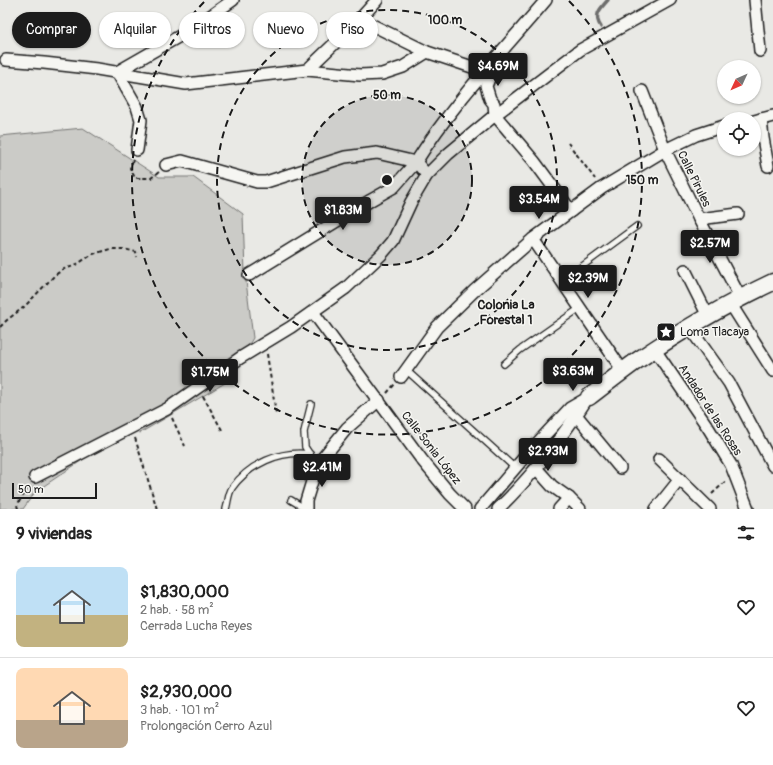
<!DOCTYPE html>
<html lang="es">
<meta charset="utf-8">
<style>
body{margin:0;font-family:Pangolin,sans-serif;background:#f6f6f6;color:#222;height:100vh;display:flex;flex-direction:column;font-size:15px;white-space:nowrap}
*{box-sizing:border-box;margin:0}
p{font-size:13px;color:#767676}
.icon{flex:none;width:22px;height:22px;fill:none;stroke:currentColor;stroke-width:2;stroke-linecap:round;stroke-linejoin:round}
.map{position:relative;height:509px;overflow:hidden}
.side{display:flex;flex-direction:column;background:#fff;flex:1}
.side>*{flex:none}
.guide{position:absolute;left:12px;top:12px;width:400px;height:36px;display:flex;gap:8px}
.needle{width:26px;rotate:226deg}
.tools{position:absolute;left:717px;top:60px;display:grid;gap:8px}
.tools a{display:grid;place-items:center;width:44px;height:44px;border-radius:50%;background:#fff;box-shadow:0 1px 3px #0004;font-size:20px}
.scale{position:absolute;left:12px;bottom:10px;width:85px;box-sizing:border-box;padding-left:4px;border:2px solid #1c1c1c;border-top:0;font-size:11px;line-height:14px;white-space:nowrap;color:#1c1c1c;-webkit-text-stroke:3px #f6f6f2;paint-order:stroke}
.price{position:absolute;translate:-50% -34px;padding:0 9px;border-radius:4px;background:#1c1c1c;color:#fff;font-size:13px;line-height:26px;filter:drop-shadow(0 1px 2px #0008)}
.price::after{content:'';position:absolute;left:50%;top:24px;width:12px;height:9px;margin-left:-6px;background:inherit;clip-path:polygon(0 0,100% 0,50% 100%)}
.price.current{background:#222;color:#fff}
ul{padding:0;list-style:none}
li{display:flex;align-items:center;gap:12px;height:100px;padding:0 16px}
li+li{border-top:1px solid #e0e0e0}
li span{display:grid;place-items:center;flex:none;width:112px;height:80px;border-radius:8px;color:#555}
li>.icon{margin-inline-start:auto}
span .icon{width:48px;height:48px;fill:#fffc;stroke-width:1}
li b{font-size:17px}
h2{display:flex;justify-content:space-between;align-items:center;height:48px;padding:0 16px;font-size:17px}
.tag{padding:0 14px;border-radius:18px;background:#fff;box-shadow:0 1px 3px #0004;font-size:14px;line-height:36px}
.tag.current{background:#1c1c1c;color:#fff}
.map>svg:first-child{display:block}
</style>
<div class="map">
<svg width="773" height="509" viewBox="0 0 773 509">
<rect width="100%" height="100%" fill="#e9e9e5"/>
<filter id="ink" filterUnits="userSpaceOnUse"><feTurbulence type="fractalNoise" baseFrequency=".025" numOctaves="2"/><feDisplacementMap in="SourceGraphic" scale="8" xChannelSelector="R" yChannelSelector="G"/><feConvolveMatrix kernelMatrix="1 2 1 2 8 2 1 2 1" color-interpolation-filters="sRGB"/></filter>
<g filter="url(#ink)">
<polygon fill="#cbcbc7" stroke="#747472" points="83,128 159,177 193,177 243,214 245,273 253,338 225,383 140,433 131,427 35,492 23,509 0,509 0,136"/>
<g fill="none" stroke-linecap="round" stroke-linejoin="round">
<path stroke="#6d6d6c" stroke-width="3.5" d="M 601,27 C 593,15 600,9 608,0"/>
<defs>
<g id="lane">
<polyline points="562,281 637,226"/>
<polyline points="504,364 520,350 580,308"/>
<polyline points="406,370 515,468"/>
<polyline points="311,404 304,432 305,447 317,465"/>
<polyline points="291,500 306,509"/>
<path d="M 226,509 C 228,503 228,494 232,488 C 249,464 280,450 310,454"/>
</g>
<g id="street">
<polyline points="755,0 760,51"/>
<polyline points="360,19 427,52 484,71"/>
<polyline points="6,60 44,63 97,69 186,84 307,70 360,75 382,74 403,67 427,52"/>
<polyline points="496,62 486,86 490,99 494,104 495,115 534,161 571,211"/>
<polyline points="307,70 360,19 377,0"/>
<polyline points="117,72 192,29 233,0"/>
<polyline points="117,72 137,107 141,120 137,150"/>
<polyline points="642,91 665,150 699,219 740,297"/>
<polyline points="761,119 763,138 768,166"/>
<polyline points="754,121 773,116"/>
<polyline points="166,165 182,161 257,182 266,182 345,157 377,153 416,162 394,187 371,200 249,275"/>
<path d="M 427,175 L 416,162 C 453,103 501,53 546,0"/>
<polyline points="699,219 738,214"/>
<polyline points="533,239 623,371"/>
<polyline points="685,270 708,316"/>
<polyline points="730,303 773,371"/>
<polyline points="313,312 422,460 450,494 465,509"/>
<polyline points="689,327 729,383 773,466"/>
<polyline points="655,350 709,429 731,465 748,509"/>
<polyline points="401,377 437,327 474,291 533,239 602,188 665,150 696,135 724,126"/>
<polyline points="572,410 620,468"/>
<polyline points="659,459 710,509"/>
<polyline points="536,468 552,486 569,498 580,509"/>
<polyline points="35,477 167,409 240,358 291,327 346,288 381,255 393,241 411,202 427,175 448,154 495,115 580,50 670,0"/>
<polyline points="306,509 306,501 317,465 347,428 379,400"/>
<polyline points="480,509 528,453 570,408 589,397"/>
<path d="M 498,509 C 532,476 561,439 587,399"/>
<polyline points="559,509 569,498"/>
<polyline points="656,509 680,479"/>
</g>
<path id="secondary" d="M 589,397 C 605,385 621,372 638,360 C 681,331 726,304 773,282"/>
</defs>
<use href="#lane" stroke="#1c1c1c" stroke-width="8"/>
<use href="#street" stroke="#1c1c1c" stroke-width="14"/>
<use href="#secondary" stroke="#1c1c1c" stroke-width="19"/>
<g stroke="#1c1c1c" stroke-width="2" stroke-dasharray="4 3" stroke-linecap="butt">
<polyline points="568,143 595,179"/>
<polyline points="133,160 130,168 135,178 151,178 159,172"/>
<polyline points="0,327 7,320 24,307 55,275 64,269 74,266 93,254 110,249 124,249 136,252 137,257"/>
<polyline points="267,354 276,414"/>
<polyline points="387,393 395,384"/>
<polyline points="203,396 222,430"/>
<polyline points="172,418 185,446"/>
<polyline points="135,438 157,509"/>
<polyline points="712,494 726,481"/>
<polyline points="18,509 17,505 29,486"/>
</g>
<use href="#lane" stroke="#f6f6f2" stroke-width="5.5"/>
<use href="#street" stroke="#f6f6f2" stroke-width="11"/>
<use href="#secondary" stroke="#f6f6f2" stroke-width="16"/>
</g>
</g>
<circle cx="387" cy="180" r="85" fill="#1c1c1c" fill-opacity=".12"/>
<g fill="none" stroke="#1c1c1c" stroke-width="2" stroke-dasharray="7 5">
<circle cx="387" cy="180" r="85"/>
<circle cx="387" cy="180" r="170"/>
<path d="M569 1A255 255 0 1 1 205 1"/>
</g>
<defs>
<symbol id="sight-square" viewBox="-11 -11 22 22"><rect x="-9" y="-9" width="18" height="18" rx="4" fill="#1c1c1c" stroke="#f6f6f2"/><path d="M0-6L1.8-2.2L6-1.7L2.9 1.2L3.7 5.4L0 3.3L-3.7 5.4L-2.9 1.2L-6-1.7L-1.8-2.2Z" fill="#fff"/></symbol>
</defs>
<g fill-rule="evenodd">
<use href="#sight-square" x="655" y="321" width="22" height="22"/>
</g>
<g text-anchor="middle" dominant-baseline="central" stroke-width="3" stroke-linejoin="round" paint-order="stroke">
<g font-size="12" fill="#1c1c1c" stroke="#f6f6f2">
<text transform="translate(694 179) rotate(64)">Calle Pirules</text>
<text transform="translate(710 410) rotate(57)">Andador de las Rosas</text>
<text transform="translate(431 448) rotate(52)">Calle Sonia López</text>
</g>
<g font-size="12" fill="#1c1c1c" stroke="#f6f6f2" text-anchor="start">
<text x="680" y="332">Loma Tlacaya</text>
</g>
<g font-size="13" font-weight="bold" fill="#1c1c1c" stroke="#f6f6f2">
<text x="506" y="305">Colonia La<tspan x="506" dy="15">Forestal 1</tspan></text>
</g>
</g>
<circle cx="387" cy="180" r="6" fill="#1c1c1c" stroke="#f6f6f2" stroke-width="2"/>
<g font-size="12" text-anchor="middle" font-weight="bold" fill="#1c1c1c" stroke="#f6f6f2" stroke-width="3" stroke-linejoin="round" paint-order="stroke">
<text x="445" y="24">100 m</text>
<text x="387" y="99">50 m</text>
<text x="642" y="184">150 m</text>
</g>
</svg>
<div class="tools">
<a><svg class="needle" viewBox="-14 -14 28 28"><path d="M0-13l5 13h-10z" fill="#e53935"/><path d="M0 13l5-13h-10z" fill="#767676"/></svg></a>
<a><svg class="icon" aria-label="locate" viewBox="0 0 24 24"><circle cx="12" cy="12" r="6"/><path d="M12 2v4M12 18v4M2 12h4M18 12h4"/></svg></a>
</div>
<div class="scale">50 m</div>
<b class="price" style="left:498px;top:87px">$4.69M</b>
<b class="price" style="left:539px;top:220px">$3.54M</b>
<b class="price current" style="left:343px;top:231px">$1.83M</b>
<b class="price" style="left:710px;top:264px">$2.57M</b>
<b class="price" style="left:588px;top:299px">$2.39M</b>
<b class="price" style="left:573px;top:392px">$3.63M</b>
<b class="price" style="left:210px;top:393px">$1.75M</b>
<b class="price" style="left:548px;top:472px">$2.93M</b>
<b class="price" style="left:322px;top:488px">$2.41M</b>
<div class="guide">
<a class="tag current">Comprar</a>
<a class="tag">Alquilar</a>
<a class="tag">Filtros</a>
<a class="tag">Nuevo</a>
<a class="tag">Piso</a>
</div>
</div>
<section class="side">
<h2>9 viviendas<svg class="icon" aria-label="filters" viewBox="0 0 24 24"><path d="M4 7h16M4 17h16"/><circle cx="9" cy="7" r="2"/><circle cx="15" cy="17" r="2"/></svg></h2>
<ul>
<li><span style="background:linear-gradient(#bfe0f5 60%,#c2b280 0)"><svg class="icon" aria-label="home" viewBox="0 0 24 24"><path d="M3 11l9-7 9 7M6 9v11h12V9"/></svg></span><div><b>$1,830,000</b><p>2 hab. · 58 m²</p><p>Cerrada Lucha Reyes</p></div><svg class="icon" aria-label="heart" viewBox="0 0 24 24"><path d="M12 20l-8-8c-3-5 5-10 8-4 3-6 11-1 8 4z"/></svg></li>
<li><span style="background:linear-gradient(#ffd9b3 65%,#b9a48a 0)"><svg class="icon" aria-label="home" viewBox="0 0 24 24"><path d="M3 11l9-7 9 7M6 9v11h12V9"/></svg></span><div><b>$2,930,000</b><p>3 hab. · 101 m²</p><p>Prolongación Cerro Azul</p></div><svg class="icon" aria-label="heart" viewBox="0 0 24 24"><path d="M12 20l-8-8c-3-5 5-10 8-4 3-6 11-1 8 4z"/></svg></li>
</ul>
</section>
